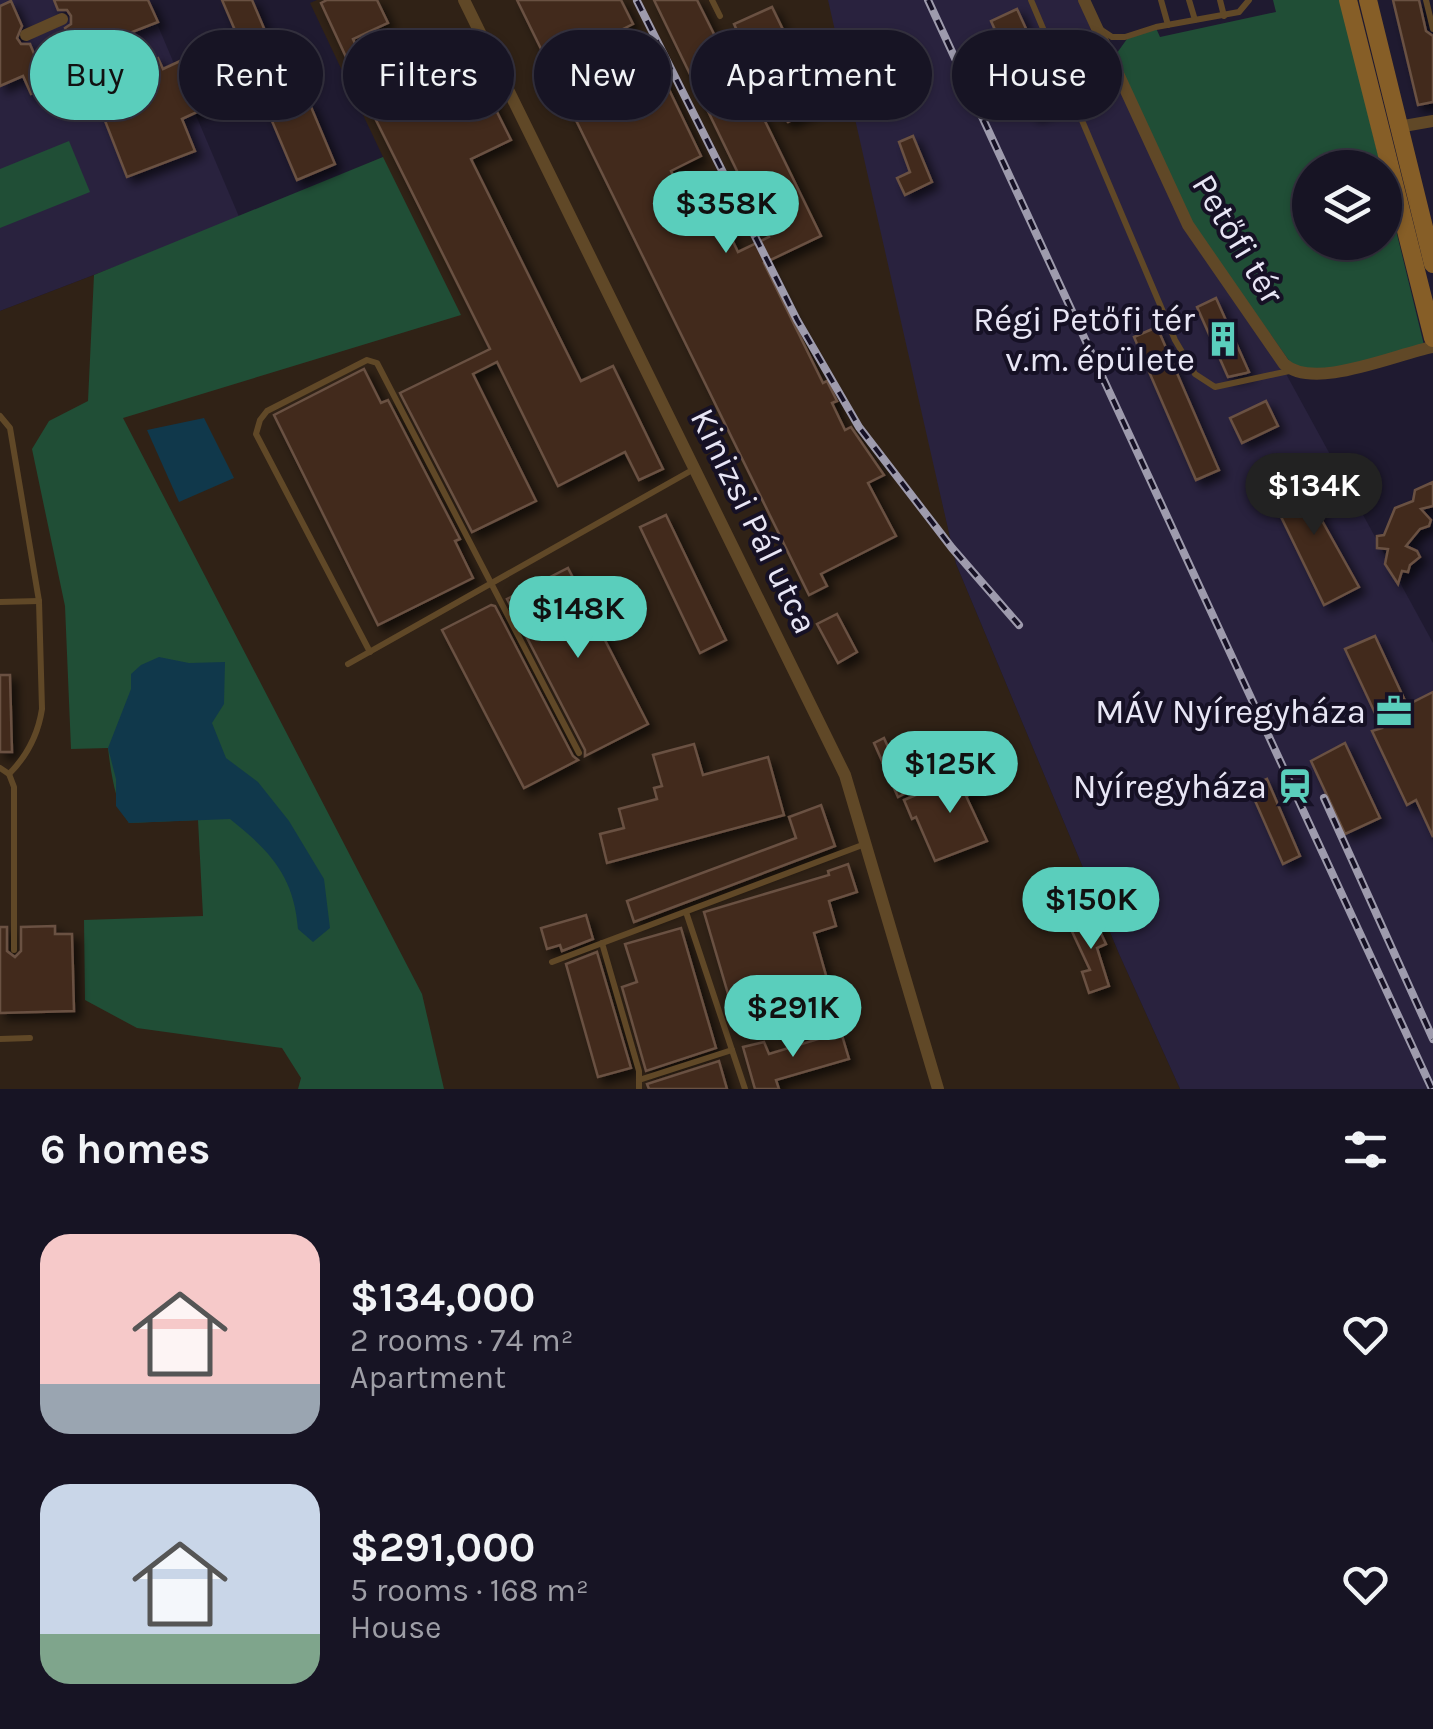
<!DOCTYPE html>
<meta charset="utf-8">
<style>
body{margin:0;font-family:Karla,sans-serif;background:#201d2c;color:#f1f3f6;height:100vh;display:flex;flex-direction:column;font-size:38px;white-space:nowrap}
*{box-sizing:border-box;margin:0}
p{font-size:32px;color:#9e9ea6}
.icon{flex:none;width:55px;height:55px;fill:none;stroke:currentColor;stroke-width:2;stroke-linecap:round;stroke-linejoin:round}
.map{position:relative;height:1089px;overflow:hidden}
.sheet{display:flex;flex-direction:column;background:#171424;flex:1}
.sheet>*{flex:none}
.guide{position:absolute;left:30px;top:30px;width:1375px;height:90px;display:flex;gap:20px}
.controls{position:absolute;left:1292px;top:150px;display:grid;gap:20px}
.controls a{display:grid;place-items:center;width:110px;height:110px;border-radius:50%;background:#171424;box-shadow:0 2px 8px #0004,0 0 0 2px #363341;font-size:50px}
.price{position:absolute;translate:-50% -85px;padding:0 22px;border-radius:35px;background:#5acebc;color:#111;font-size:32px;line-height:65px;filter:drop-shadow(0 2px 5px #0008)}
.price::after{content:'';position:absolute;left:50%;top:60px;width:30px;height:22px;margin-left:-15px;background:inherit;clip-path:polygon(0 0,100% 0,50% 100%)}
.price.current{background:#222;color:#fff}
ul{padding:0;list-style:none}
li{display:flex;align-items:center;gap:30px;height:250px;padding:0 40px}
li span{display:grid;place-items:center;flex:none;width:280px;height:200px;border-radius:30px;color:#555}
li>.icon{margin-inline-start:auto}
span .icon{width:120px;height:120px;fill:#fffc;stroke-width:1}
li b{font-size:42px}
h2{display:flex;justify-content:space-between;align-items:center;height:120px;padding:0 40px;font-size:42px}
.pill{padding:0 35px;border-radius:45px;background:#171424;box-shadow:0 2px 8px #0004,0 0 0 2px #363341;font-size:35px;line-height:90px}
.pill.current{background:#5acebc;color:#111}
.map>svg:first-child{display:block}
</style>
<div class="map">
<svg width="1433" height="1089" viewBox="0 0 1433 1089">
<defs>
<filter id="shadow"><feDropShadow dx="6" dy="6" stdDeviation="5" flood-color="#0009"/></filter>
</defs>
<rect width="100%" height="100%" fill="#1f1a30"/>
<g fill="#29223e">
<polygon points="0,0 147,0 240,219 0,311"/>
<polygon points="823,0 1082,0 1433,643 1433,1089 1180,1089 1119,954 956,564"/>
</g>
<polygon fill="#302216" points="317,0 828,0 956,564 1119,954 1180,1089 0,1089 0,311 240,219 383,157 310,3"/>
<g fill="#204e36">
<polygon points="1273,0 1340,0 1381,167 1310,168 1310,242 1385,242 1385,185 1424,345 1332,372 1295,369 1192,224 1114,57 1127,39 1156,28 1160,37 1276,12"/>
<polygon points="69,141 90,192 0,228 0,169"/>
<path d="M 383,157 L 461,315 L 123,418 L 422,994 L 444,1089 L 298,1089 L 301,1078 L 282,1048 L 137,1028 L 85,1000 L 84,920 L 203,916 L 198,820 L 129,823 C 115,803 111,773 108,748 L 71,749 L 65,606 L 32,449 L 49,421 L 88,401 L 94,275 Z"/>
</g>
<g fill="#10384b">
<polygon points="204,418 234,478 179,502 147,430"/>
<path d="M 159,657 L 189,663 L 225,662 L 224,704 L 212,723 L 226,758 L 258,782 L 289,821 L 324,879 L 330,928 L 313,942 L 298,929 C 294,876 270,851 230,819 L 129,823 L 116,806 L 116,779 L 108,748 L 131,689 L 131,674 L 141,665 Z"/>
</g>
<g fill="#422c1e" stroke="#6a5143" stroke-width="2.5" filter="url(#shadow)">
<polygon points="54,0 148,0 158,22 76,54 65,28 71,24 71,16 67,10 58,10"/>
<polygon points="222,0 252,0 286,80 261,91"/>
<polygon points="327,0 377,0 388,23 353,39 372,79 359,85 321,3"/>
<polygon points="517,0 621,0 633,24 601,40 627,94 663,77 701,156 671,171 684,198 707,187 738,252 769,237 654,0 697,0 720,46 740,37 734,24 772,7 820,106 788,122 744,78 821,236 764,263 823,383 827,381 837,401 832,403 845,430 851,427 884,475 868,483 896,536 821,574 827,586 809,595"/>
<polygon points="1393,0 1419,0 1426,31 1433,36 1433,102 1418,105"/>
<polygon points="11,1 22,26 17,38 21,44 30,44 48,87 31,94 23,76 0,86 0,6"/>
<polygon points="1017,9 1060,103 1034,115 991,21"/>
<polygon points="193,55 201,73 211,69 225,99 182,119 195,151 127,177 91,85 158,58 163,69"/>
<polygon points="420,81 434,110 484,86 511,140 471,159 581,381 613,366 663,469 639,480 625,452 558,486 497,362 473,374 536,501 472,532 400,393 490,349 369,106"/>
<polygon points="309,102 335,164 297,180 269,114 296,103 297,107"/>
<polygon points="913,136 932,182 905,195 897,178 910,172 899,142"/>
<polygon points="1216,298 1249,372 1246,373 1228,377 1197,307"/>
<polygon points="1157,327 1219,470 1196,480 1134,337"/>
<polygon points="364,369 381,403 388,400 460,539 455,541 473,578 378,625 274,415"/>
<polygon points="1266,401 1278,426 1242,443 1230,418"/>
<polygon points="1314,476 1327,502 1315,508 1359,587 1324,605 1269,492 1298,478 1300,483"/>
<polygon points="1433,482 1433,506 1421,509 1431,520 1429,526 1420,529 1406,546 1417,551 1420,557 1410,565 1408,572 1402,571 1398,584 1385,564 1388,549 1377,548 1377,536 1384,535 1395,508 1413,501 1415,490"/>
<polygon points="666,515 726,640 700,653 640,527"/>
<polygon points="568,568 648,724 585,756 585,750 507,599"/>
<polygon points="491,605 495,606 573,756 578,760 524,788 442,630"/>
<polygon points="837,614 857,652 838,663 817,624"/>
<polygon points="1375,636 1407,705 1433,692 1433,837 1416,800 1407,805 1372,731 1382,728 1345,649"/>
<polygon points="0,675 10,675 12,752 0,752"/>
<polygon points="884,738 908,792 898,797 874,743"/>
<polygon points="1345,743 1380,818 1345,834 1311,761"/>
<polygon points="694,744 703,775 768,757 784,815 607,863 600,834 624,828 619,809 657,799 654,788 662,786 653,755"/>
<polygon points="990,769 996,783 966,796 987,841 935,861 916,817 912,819 904,800 942,784 944,788"/>
<polygon points="1267,779 1300,856 1283,864 1249,787"/>
<polygon points="821,805 835,846 634,922 627,901 796,838 789,817"/>
<polygon points="848,864 857,892 829,901 836,926 814,933 831,993 736,1021 704,912 829,875 828,871"/>
<polygon points="1092,914 1106,944 1097,948 1109,986 1089,993 1082,972 1090,970 1069,925"/>
<polygon points="586,915 593,939 562,951 560,945 547,949 541,928"/>
<polygon points="55,926 55,934 72,934 74,1011 0,1013 0,927 7,927 7,951 15,957 21,951 21,927"/>
<polygon points="681,928 716,1048 646,1071 622,987 637,982 625,944"/>
<polygon points="597,952 631,1068 598,1077 566,964"/>
<polygon points="841,1032 849,1059 776,1080 779,1089 755,1089 743,1047 764,1042 769,1054"/>
<polygon points="719,1061 727,1089 649,1089 647,1084"/>
</g>
<g fill="none" stroke-linecap="round" stroke-linejoin="round">
<g stroke="#604827" stroke-width="6">
<polyline points="712,0 720,16"/>
<polyline points="1031,0 1175,340 1195,374 1215,387 1289,371"/>
<polyline points="1161,0 1168,25"/>
<polyline points="1189,0 1195,20"/>
<polyline points="1220,0 1224,16"/>
<polyline points="1426,0 1433,29"/>
<polyline points="1100,29 1112,37 1125,37 1156,27 1239,12 1249,0"/>
<path d="M 0,416 L 10,428 L 39,601 L 42,709 C 38,735 28,755 9,774"/>
<polyline points="0,602 39,601"/>
<polyline points="370,652 256,434 260,420 267,411 367,360 377,363 579,753"/>
<polyline points="348,664 694,469"/>
<polyline points="0,768 9,774 14,787 14,950"/>
<polyline points="686,912 745,1089"/>
<polyline points="602,943 639,1071 639,1089"/>
<polyline points="552,962 865,844"/>
<polyline points="0,1039 30,1038"/>
<polyline points="639,1080 732,1050"/>
</g>
<g stroke="#604827" stroke-width="12">
<polyline points="464,0 845,775 938,1089"/>
<path d="M 1084,0 L 1188,225 L 1284,364 C 1314,391 1396,354 1433,347"/>
<polyline points="26,35 62,19"/>
<polyline points="1398,127 1433,121"/>
</g>
<g stroke="#865e27" stroke-width="18">
<polyline points="1348,0 1433,338"/>
<polyline points="1368,0 1433,264"/>
</g>
<defs>
<g id="rail">
<polyline points="928,0 1432,1089"/>
<polyline points="637,1 797,320 859,427 952,548 1019,625"/>
<polyline points="1324,798 1433,1039"/>
</g>
</defs>
<use href="#rail" stroke="#9e9bad" stroke-width="8"/>
<use href="#rail" stroke="#161125" stroke-width="4" stroke-dasharray="11" stroke-linecap="butt"/>
</g>
<defs>
<symbol id="building-bare" viewBox="-9 -9 18 18"><path d="M-4-6H4V6H1V3H-1V6H-4ZM-2.5-4.3h1.7v1.8h-1.7ZM.8-4.3h1.7v1.8H.8ZM-2.5-1h1.7V.8h-1.7ZM.8-1h1.7V.8H.8Z" fill="#5acebc" stroke="#161125" stroke-width="2.5" paint-order="stroke"/></symbol>
<symbol id="office-bare" viewBox="-9 -9 18 18"><path d="M-6-3h4V-5.5h4V-3h4V5H-6ZM-1-4.5V-3h2v-1.5ZM-6 0V1H6V0Z" fill="#5acebc" stroke="#161125" stroke-width="2.5" paint-order="stroke"/></symbol>
<symbol id="station-bare" viewBox="-9 -9 18 18"><path d="M-3-6H3Q5-6 5-4V2Q5 4 3 4L4.5 6H3L1.5 4h-3L-3 6H-4.5L-3 4Q-5 4-5 2V-4Q-5-6-3-6ZM-3.5-4v3h7v-3ZM-3.5 1v1.5H-2V1ZM2 1v1.5H3.5V1Z" fill="#5acebc" stroke="#161125" stroke-width="2.5" paint-order="stroke"/></symbol>
</defs>
<g fill-rule="evenodd">
<use href="#building-bare" x="1198" y="314" width="50" height="50"/>
<use href="#office-bare" x="1369" y="686" width="50" height="50"/>
<use href="#station-bare" x="1270" y="761" width="50" height="50"/>
</g>
<g text-anchor="middle" dominant-baseline="central" stroke-width="8" stroke-linejoin="round" paint-order="stroke">
<g font-size="35" fill="#e8e6f5" stroke="#161125">
<text transform="translate(1238 239) rotate(59)">Petőfi tér</text>
<text transform="translate(754 521) rotate(64)">Kinizsi Pál utca</text>
</g>
<g font-size="35" fill="#e8e6f5" stroke="#161125" text-anchor="end">
<text x="1195" y="319">Régi Petőfi tér<tspan x="1195" dy="40">v.m. épülete</tspan></text>
<text x="1366" y="711">MÁV Nyíregyháza</text>
<text x="1267" y="786">Nyíregyháza</text>
</g>
</g>
</svg>
<div class="controls">
<a><svg class="icon" aria-label="layers" viewBox="0 0 24 24"><path d="M12 4l9 5-9 5-9-5zM3 14l9 5 9-5"/></svg></a>
</div>
<b class="price" style="left:726px;top:256px">$358K</b>
<b class="price current" style="left:1314px;top:538px">$134K</b>
<b class="price" style="left:578px;top:661px">$148K</b>
<b class="price" style="left:950px;top:816px">$125K</b>
<b class="price" style="left:1091px;top:952px">$150K</b>
<b class="price" style="left:793px;top:1060px">$291K</b>
<div class="guide">
<a class="pill current">Buy</a>
<a class="pill">Rent</a>
<a class="pill">Filters</a>
<a class="pill">New</a>
<a class="pill">Apartment</a>
<a class="pill">House</a>
</div>
</div>
<section class="sheet">
<h2>6 homes<svg class="icon" aria-label="filters" viewBox="0 0 24 24"><path d="M4 7h16M4 17h16"/><circle cx="9" cy="7" r="2"/><circle cx="15" cy="17" r="2"/></svg></h2>
<ul>
<li><span style="background:linear-gradient(#f6c9c9 75%,#9aa5b1 0)"><svg class="icon" aria-label="home" viewBox="0 0 24 24"><path d="M3 11l9-7 9 7M6 9v11h12V9"/></svg></span><div><b>$134,000</b><p>2 rooms · 74 m²</p><p>Apartment</p></div><svg class="icon" aria-label="heart" viewBox="0 0 24 24"><path d="M12 20l-8-8c-3-5 5-10 8-4 3-6 11-1 8 4z"/></svg></li>
<li><span style="background:linear-gradient(#c9d6e8 75%,#7fa58c 0)"><svg class="icon" aria-label="home" viewBox="0 0 24 24"><path d="M3 11l9-7 9 7M6 9v11h12V9"/></svg></span><div><b>$291,000</b><p>5 rooms · 168 m²</p><p>House</p></div><svg class="icon" aria-label="heart" viewBox="0 0 24 24"><path d="M12 20l-8-8c-3-5 5-10 8-4 3-6 11-1 8 4z"/></svg></li>
</ul>
</section>
